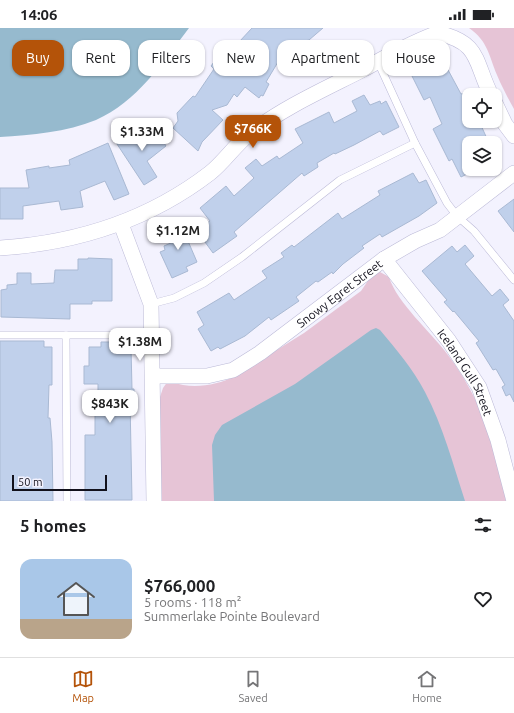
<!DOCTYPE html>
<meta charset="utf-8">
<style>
body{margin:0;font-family:Ubuntu,sans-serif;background:#f2f2f2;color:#202124;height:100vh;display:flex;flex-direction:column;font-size:15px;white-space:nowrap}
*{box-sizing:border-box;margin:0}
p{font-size:13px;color:#757577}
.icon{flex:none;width:22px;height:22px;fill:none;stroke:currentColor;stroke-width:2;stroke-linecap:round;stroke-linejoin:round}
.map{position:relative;height:473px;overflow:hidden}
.side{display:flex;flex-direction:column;background:#fff;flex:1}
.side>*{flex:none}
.guide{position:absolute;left:12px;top:12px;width:490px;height:36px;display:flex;gap:8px}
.controls{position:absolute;left:462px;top:60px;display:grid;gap:8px}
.controls a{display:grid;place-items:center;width:40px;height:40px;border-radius:8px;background:#fff;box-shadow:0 1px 3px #0004;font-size:20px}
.scale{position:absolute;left:12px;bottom:10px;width:95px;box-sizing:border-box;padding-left:4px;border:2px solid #12111c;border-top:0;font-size:11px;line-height:14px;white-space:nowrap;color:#12111c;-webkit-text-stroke:3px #f3f2fe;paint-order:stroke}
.price{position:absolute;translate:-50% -34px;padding:0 9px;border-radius:8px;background:#fff;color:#222;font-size:13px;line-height:26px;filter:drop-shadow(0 1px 2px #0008)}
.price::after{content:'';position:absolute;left:50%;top:24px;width:12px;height:9px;margin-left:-6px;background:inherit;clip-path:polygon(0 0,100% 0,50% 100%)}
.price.active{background:#b45309;color:#fff}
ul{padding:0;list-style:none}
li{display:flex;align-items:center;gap:12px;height:100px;padding:0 20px}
li span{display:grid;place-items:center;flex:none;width:112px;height:80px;border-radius:12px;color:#555}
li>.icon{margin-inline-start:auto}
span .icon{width:48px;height:48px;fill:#fffc;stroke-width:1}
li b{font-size:17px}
h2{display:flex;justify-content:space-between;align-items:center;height:48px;padding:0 20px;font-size:17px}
.chip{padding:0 14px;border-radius:12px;background:#fff;box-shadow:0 1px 3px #0004;font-size:14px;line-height:36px}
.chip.active{background:#b45309;color:#fff}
.status{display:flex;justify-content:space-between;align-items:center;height:28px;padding:0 20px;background:#fff;direction:ltr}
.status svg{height:11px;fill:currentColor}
.menu{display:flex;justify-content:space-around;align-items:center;height:56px;border-top:1px solid #e0e0e0;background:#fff;font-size:11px;color:#757577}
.menu a{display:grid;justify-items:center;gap:2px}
.menu .active{color:#b45309}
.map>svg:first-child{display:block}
</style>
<div class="status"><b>14:06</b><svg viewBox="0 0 49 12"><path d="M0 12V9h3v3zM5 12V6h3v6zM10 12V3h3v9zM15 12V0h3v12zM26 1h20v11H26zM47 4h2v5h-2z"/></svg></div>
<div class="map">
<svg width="514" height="473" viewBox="0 0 514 473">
<rect width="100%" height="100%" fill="#f3f2fe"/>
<g fill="#e6c4d6">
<path d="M 469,0 L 514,0 L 514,81 C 508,70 502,59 497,47 C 489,28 488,13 469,0 Z"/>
<path d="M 380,244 L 389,249 C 397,275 431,304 448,327 C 469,355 487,391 496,425 C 501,441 503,457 506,473 L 160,473 L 160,369 L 163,360 L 168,353 C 173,353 177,356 183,357 C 200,360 220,356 235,348 L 304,305 L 361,263 L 372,247 Z"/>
</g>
<g fill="#96bace">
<path d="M 0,0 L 189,0 C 163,34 137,74 96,92 C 67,104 31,107 0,109 Z"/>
<path d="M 376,300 L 380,302 C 396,321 413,341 425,364 C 443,398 453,436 465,473 L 214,473 L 212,417 L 215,407 L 222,397 L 295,356 L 371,302 Z"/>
</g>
<g fill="#c0d0eb" stroke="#a9b9d3">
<polygon points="252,0 323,0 309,12 290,17 299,24 292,36 281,29 266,54 269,56 263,68 261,67 259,70 245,59 237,69 234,66 227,77 212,82 223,92 202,114 198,123 173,100 178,93 177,85 193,68 195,69 214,41 211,38 220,26 247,46 259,30 239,14"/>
<polygon points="440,27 461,66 465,65 469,73 469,93 479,93 489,115 469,115 469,145 461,149 452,131 449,133 433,101 442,96 430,69 424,72 409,42"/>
<polygon points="364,67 370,77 380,73 381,76 386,73 399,99 383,107 380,103 354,117 335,126 334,125 317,135 318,139 304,148 302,145 234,204 237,208 213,225 197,203 210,193 200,180 226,158 234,168 254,150 245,140 256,131 262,138 277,128 279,131 303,115 295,101 329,84 334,95 357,83 352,73"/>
<polygon points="148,100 151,103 155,101 166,118 147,133 157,149 144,157 115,113 130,104 132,108"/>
<polygon points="108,115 129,166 114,172 105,153 80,163 83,179 61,182 59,173 23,178 23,191 0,191 0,160 29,160 26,142 49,138 49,140 70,137 69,132"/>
<polygon points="413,145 419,155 426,152 437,175 419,188 382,209 380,206 362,218 364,220 343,236 333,246 332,244 318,254 316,253 296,269 299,273 271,292 269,289 245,308 220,321 218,319 211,323 198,301 204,297 197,284 229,265 234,272 267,250 262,243 284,229 281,225 292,217 294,219 338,185 342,191 380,167 378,163"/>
<polygon points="514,171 514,204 498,183"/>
<polygon points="179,192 197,234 186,239 188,243 172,250 160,224 165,222 164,218 173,214 166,198"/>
<polygon points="465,217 474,228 465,236 492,268 500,261 509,272 503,277 514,293 514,374 510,366 506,368 502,359 505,357 496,341 493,342 476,315 479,313 454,283 453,284 444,274 447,272 422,243 452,218 457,224"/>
<polygon points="88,230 112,231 112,273 92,273 92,276 70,276 70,291 1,289 1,262 7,261 7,257 17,256 17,245 31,245 31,256 54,255 55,242 78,242 78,231 88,231"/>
<polygon points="0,313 44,313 44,319 52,319 52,357 49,357 48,390 50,390 52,414 53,473 0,473"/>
<polygon points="101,314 126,314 126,320 131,320 132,361 134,361 134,373 130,373 132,472 85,472 85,407 95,407 95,384 98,384 98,356 84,356 84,338 89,338 89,319 101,319"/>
</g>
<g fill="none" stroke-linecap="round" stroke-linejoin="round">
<defs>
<g id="lane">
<polyline points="378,34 415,115 447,175 457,188 474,203 514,252"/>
<polyline points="151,276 174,270 204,255 242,229 340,152 415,115"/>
<polyline points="0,307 153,307"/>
<polyline points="66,307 67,473"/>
</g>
<g id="street">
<polyline points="495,75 505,96 514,108"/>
<polyline points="121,196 151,276 154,473"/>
<path d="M 0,220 C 76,215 149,192 210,145 C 224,134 235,117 249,106 C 284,79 325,61 364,41 C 388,28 412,14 438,5 C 481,15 474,33 491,67"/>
<path id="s1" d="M 384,231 L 449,313 L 479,359 L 498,412 L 514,473"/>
<path id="s2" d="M 153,348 L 207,348 L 233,342 L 260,325 L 384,231 L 415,213 L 440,202 L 514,145"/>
</g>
</defs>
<use href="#lane" stroke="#bbb9d7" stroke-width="8"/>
<use href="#street" stroke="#bbb9d7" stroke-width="16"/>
<use href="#lane" stroke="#fff" stroke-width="7"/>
<use href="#street" stroke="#fff" stroke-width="15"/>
</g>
<g text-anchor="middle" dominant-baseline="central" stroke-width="3" stroke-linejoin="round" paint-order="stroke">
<g font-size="12" fill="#12111c" stroke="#f3f2fe">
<text stroke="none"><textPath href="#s2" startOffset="212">Snowy Egret Street</textPath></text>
<text stroke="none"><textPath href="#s1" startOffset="140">Iceland Gull Street</textPath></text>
</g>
</g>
</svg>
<div class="controls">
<a><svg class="icon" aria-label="locate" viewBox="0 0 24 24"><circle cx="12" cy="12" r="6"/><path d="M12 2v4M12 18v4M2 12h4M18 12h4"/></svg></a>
<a><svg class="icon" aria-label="layers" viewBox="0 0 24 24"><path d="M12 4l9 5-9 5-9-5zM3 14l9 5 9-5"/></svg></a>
</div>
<div class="scale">50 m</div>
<b class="price active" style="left:253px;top:121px">$766K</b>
<b class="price" style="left:142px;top:124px">$1.33M</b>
<b class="price" style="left:178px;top:223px">$1.12M</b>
<b class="price" style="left:140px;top:334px">$1.38M</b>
<b class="price" style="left:110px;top:396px">$843K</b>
<div class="guide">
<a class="chip active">Buy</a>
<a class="chip">Rent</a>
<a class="chip">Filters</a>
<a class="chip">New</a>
<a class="chip">Apartment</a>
<a class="chip">House</a>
</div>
</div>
<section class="side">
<h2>5 homes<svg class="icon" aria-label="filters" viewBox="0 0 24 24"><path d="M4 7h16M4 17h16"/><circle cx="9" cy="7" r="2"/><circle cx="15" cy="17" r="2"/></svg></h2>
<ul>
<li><span style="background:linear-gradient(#a9c7e8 75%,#b9a48a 0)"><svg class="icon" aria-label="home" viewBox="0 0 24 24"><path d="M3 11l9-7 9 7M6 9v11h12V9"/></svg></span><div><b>$766,000</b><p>5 rooms · 118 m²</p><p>Summerlake Pointe Boulevard</p></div><svg class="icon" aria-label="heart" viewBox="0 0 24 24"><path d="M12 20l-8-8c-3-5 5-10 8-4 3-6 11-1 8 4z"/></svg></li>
</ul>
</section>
<nav class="menu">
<a class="active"><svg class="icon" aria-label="map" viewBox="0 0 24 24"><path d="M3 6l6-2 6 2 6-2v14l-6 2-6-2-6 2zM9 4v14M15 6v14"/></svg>Map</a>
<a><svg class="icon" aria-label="saved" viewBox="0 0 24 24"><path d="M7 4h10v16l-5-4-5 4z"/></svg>Saved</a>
<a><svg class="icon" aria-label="home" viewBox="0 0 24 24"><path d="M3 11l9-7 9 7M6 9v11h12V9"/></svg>Home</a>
</nav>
